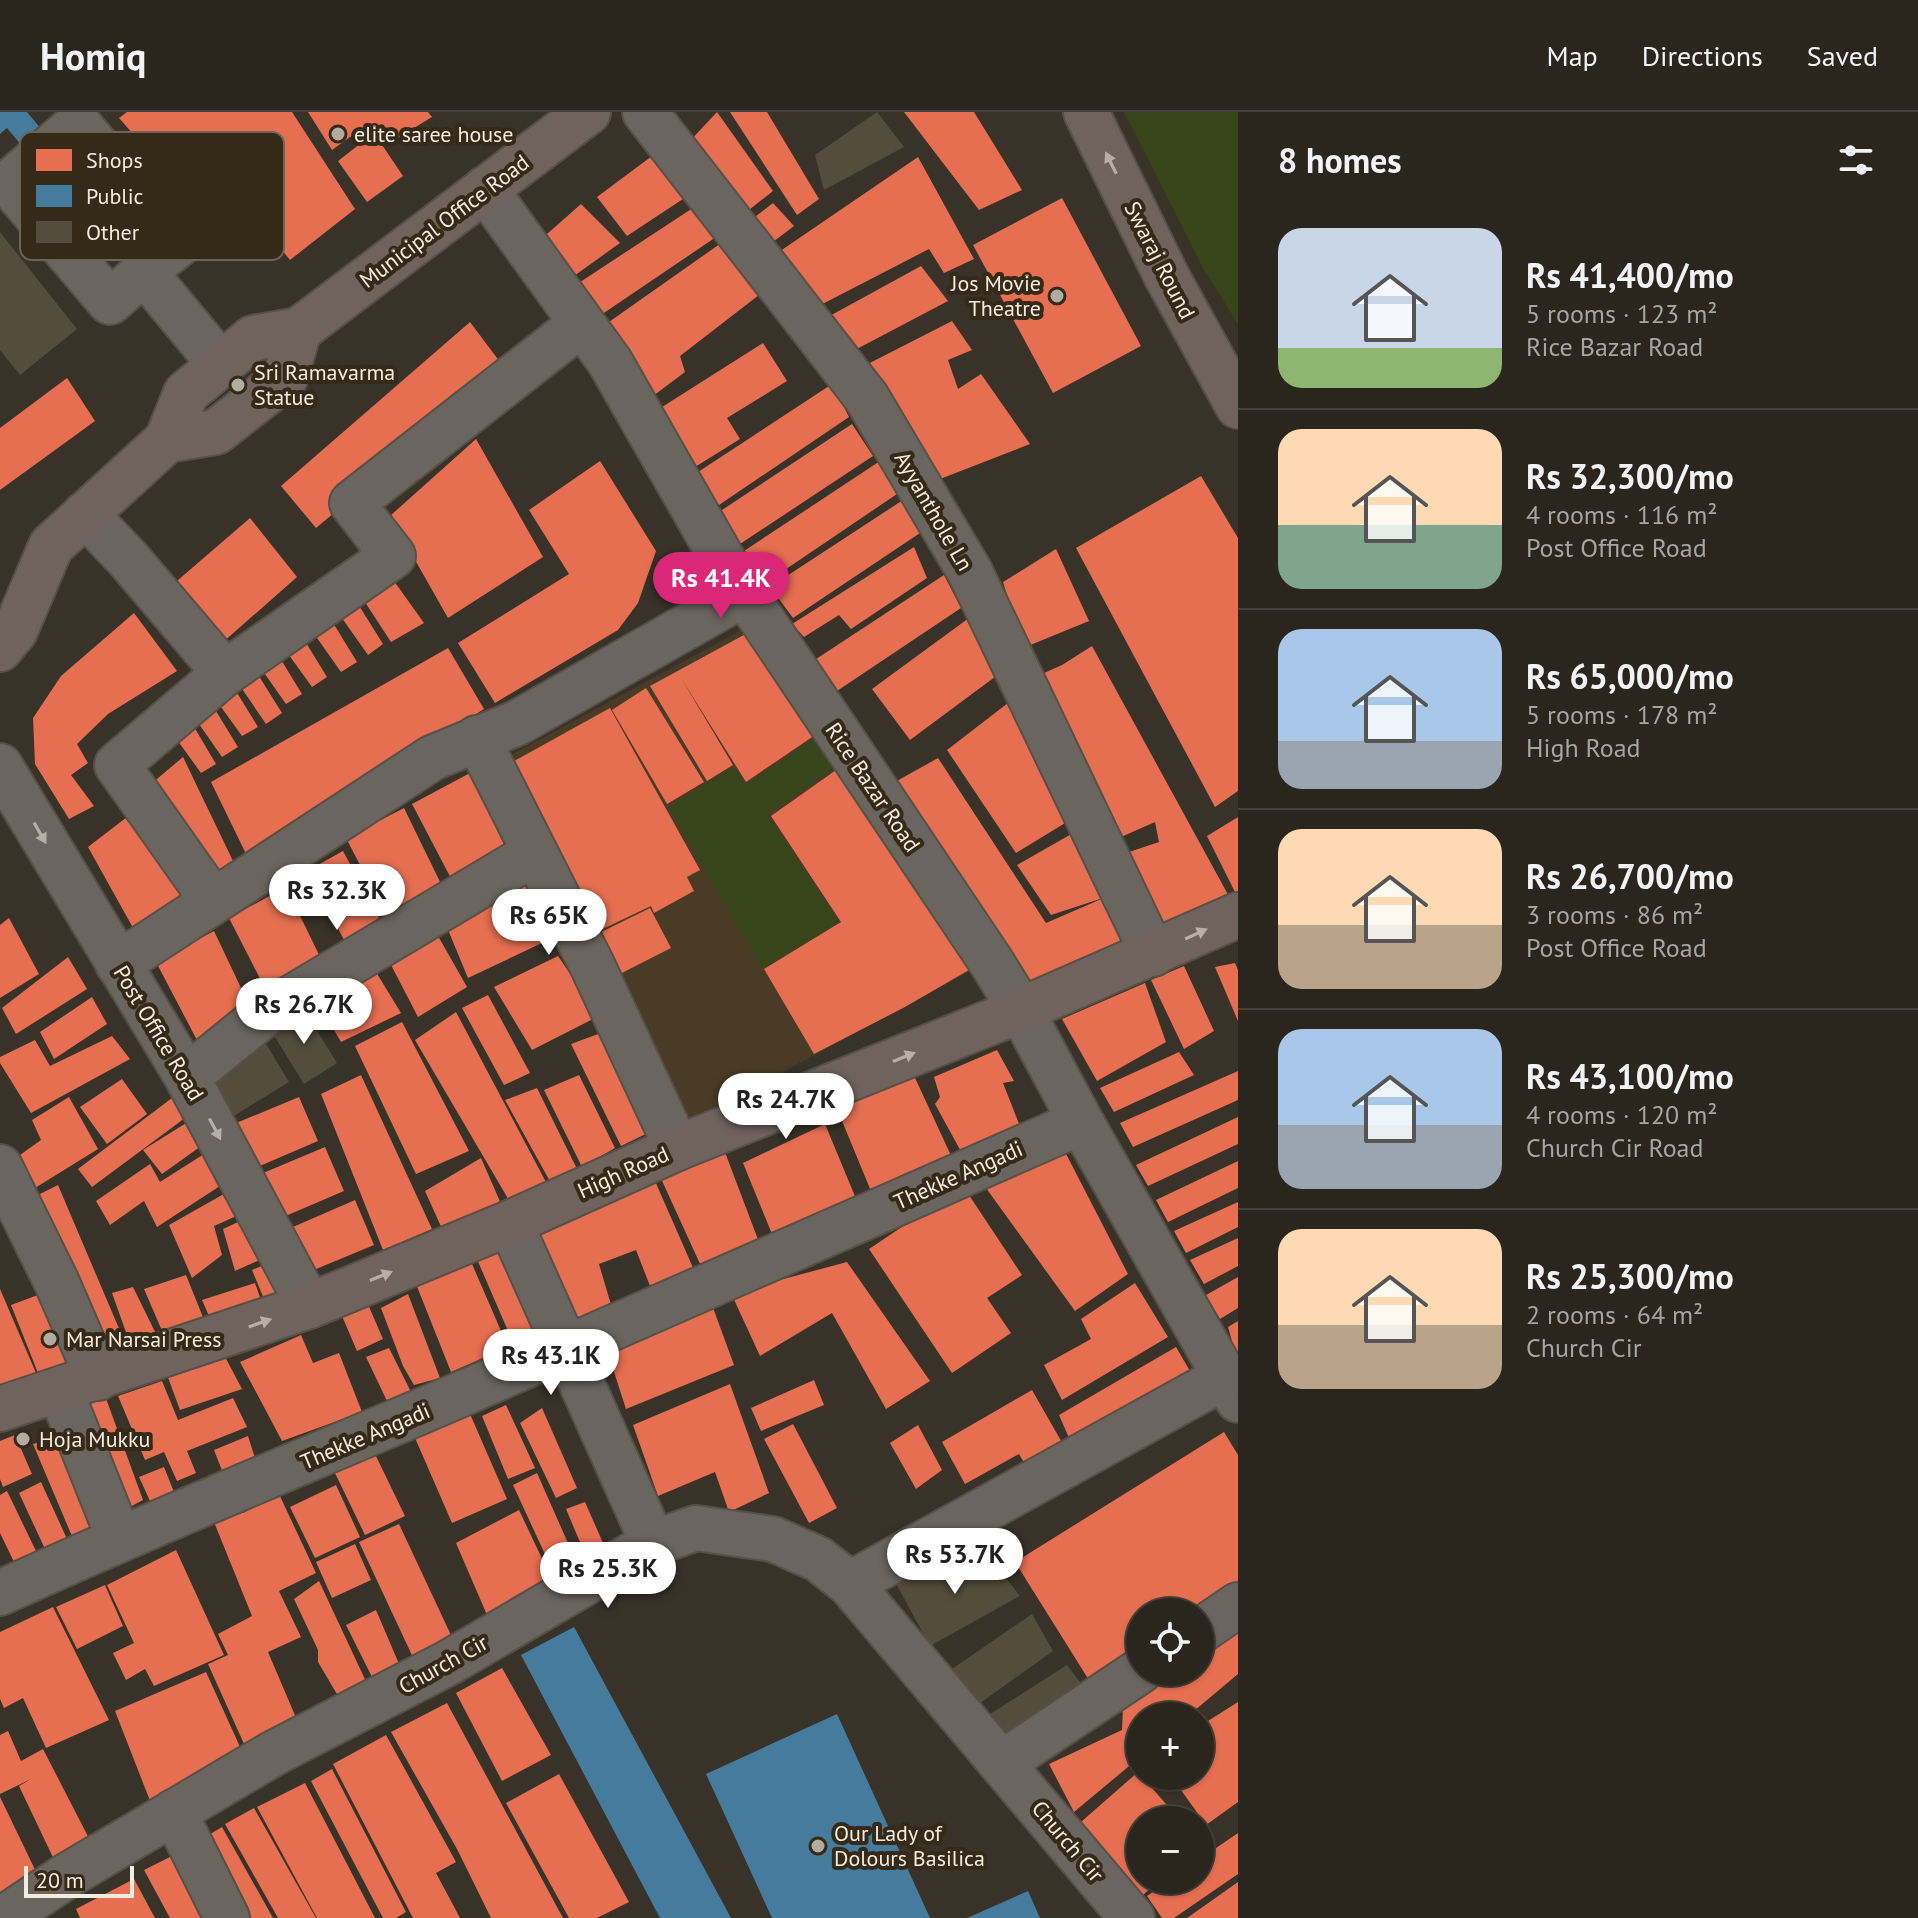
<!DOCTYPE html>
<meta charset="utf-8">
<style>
body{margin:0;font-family:"PT Sans",sans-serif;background:#36322b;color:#f1f3f6;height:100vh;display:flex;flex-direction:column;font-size:30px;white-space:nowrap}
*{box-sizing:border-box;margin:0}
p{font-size:26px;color:#a5a5a4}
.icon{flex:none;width:44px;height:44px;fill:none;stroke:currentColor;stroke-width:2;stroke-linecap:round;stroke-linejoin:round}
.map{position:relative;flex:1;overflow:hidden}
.details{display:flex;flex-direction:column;background:#2a261e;width:680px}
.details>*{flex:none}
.fabs{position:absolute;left:1126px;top:1486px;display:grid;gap:16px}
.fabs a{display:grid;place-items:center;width:88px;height:88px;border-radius:50%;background:#2a261e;box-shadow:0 2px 6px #0004,0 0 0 2px #46433c;font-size:40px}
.scale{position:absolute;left:24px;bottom:20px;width:110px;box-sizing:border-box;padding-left:8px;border:4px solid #f4ece1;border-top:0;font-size:22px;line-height:28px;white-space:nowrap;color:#f4ece1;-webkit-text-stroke:6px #352917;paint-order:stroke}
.price{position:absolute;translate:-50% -68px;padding:0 18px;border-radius:28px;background:#fff;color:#222;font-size:26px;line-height:52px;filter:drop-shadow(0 2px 4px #0008)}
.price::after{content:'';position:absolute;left:50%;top:48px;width:24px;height:18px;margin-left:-12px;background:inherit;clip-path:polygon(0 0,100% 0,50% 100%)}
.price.on{background:#db2777;color:#fff}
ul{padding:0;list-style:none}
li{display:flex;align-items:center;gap:24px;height:200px;padding:0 40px}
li+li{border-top:2px solid #46433c}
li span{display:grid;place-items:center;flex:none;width:224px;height:160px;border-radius:24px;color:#555}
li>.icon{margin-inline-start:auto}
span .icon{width:96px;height:96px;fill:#fffc;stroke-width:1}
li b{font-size:34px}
h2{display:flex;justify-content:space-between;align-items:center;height:96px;padding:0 40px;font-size:34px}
header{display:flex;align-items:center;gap:48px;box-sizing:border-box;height:112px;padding:0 40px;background:#2a261e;border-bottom:2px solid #46433c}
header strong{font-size:38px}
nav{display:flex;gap:44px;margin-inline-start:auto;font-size:28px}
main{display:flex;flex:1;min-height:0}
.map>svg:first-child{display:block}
</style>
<header>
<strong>Homiq</strong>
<nav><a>Map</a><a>Directions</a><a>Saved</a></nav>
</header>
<main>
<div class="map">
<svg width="1238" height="1806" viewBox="0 0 1238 1806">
<rect width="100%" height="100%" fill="#383228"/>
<polygon fill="#493b25" points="751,513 981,853 683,1014 507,645"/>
<g fill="#36451a">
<polygon points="1124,0 1238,0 1238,212 1203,156"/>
<polygon points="71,53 139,134 132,145 119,150 51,69"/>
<polygon points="823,621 843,650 767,702 838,810 761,856 669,695 734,655 746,673"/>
</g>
<g fill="#e76f51">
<polygon points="127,0 292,0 355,97 290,148 201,37 169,63 119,6"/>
<polygon points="308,0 428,0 432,5 388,32 368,12 332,38"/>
<polygon points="717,0 773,79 740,105 688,31"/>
<polygon points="730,0 767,0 819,87 797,103"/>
<polygon points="904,0 974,0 1022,78 979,98"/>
<polygon points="374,21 403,64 367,90 338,49"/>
<polygon points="652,44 686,85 627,124 597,85"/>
<polygon points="918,45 974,147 944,161 929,137 807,200 770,146"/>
<polygon points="1062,86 1141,234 1053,281 973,133"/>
<polygon points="705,88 722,121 592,209 568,178"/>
<polygon points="773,91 794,114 765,136 747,111"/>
<polygon points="581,92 620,131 567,169 538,130"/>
<polygon points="724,129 759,183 680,244 685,260 645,290 599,217"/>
<polygon points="921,154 948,189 853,239 826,206"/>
<polygon points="952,209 972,238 948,248 958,277 981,262 1030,332 935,369 860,256"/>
<polygon points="470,210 506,258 316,416 281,374"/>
<polygon points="763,231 787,269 727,306 740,327 687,360 651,302"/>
<polygon points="67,266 95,309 0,378 0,316"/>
<polygon points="832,272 849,305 719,393 695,362"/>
<polygon points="852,312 873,344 740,432 719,400"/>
<polygon points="476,327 543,445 448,506 390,404"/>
<polygon points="600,349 656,439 638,491 618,518 495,591 458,531 569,462 529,398"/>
<polygon points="880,349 897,382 767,470 744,439"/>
<polygon points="1201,364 1238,426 1238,679 1215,695 1076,436"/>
<polygon points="906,386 923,419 793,506 770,475"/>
<polygon points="250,406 297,465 213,539 163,481"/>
<polygon points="914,435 927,466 851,517 839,503 804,525 792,512"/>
<polygon points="1056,437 1089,509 1023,536 1003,470"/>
<polygon points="389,462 424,511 391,530 361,484"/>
<polygon points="944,463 961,496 831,583 807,553"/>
<polygon points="353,484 383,532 368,543 337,499"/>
<polygon points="134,501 177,559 108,602 77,632 88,651 71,663 94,694 69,707 35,652 33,606 61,564"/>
<polygon points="327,501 357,550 341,560 310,516"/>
<polygon points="973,503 1011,553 910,628 872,577"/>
<polygon points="297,516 327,565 312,575 281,532"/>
<polygon points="753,518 821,619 746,670 681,566 733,653 707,669 650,574"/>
<polygon points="272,533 302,582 286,592 255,548"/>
<polygon points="1092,534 1231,788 1157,817 1123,742 1159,730 1155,710 1112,729 1035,565 1062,553"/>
<polygon points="448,536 484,597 249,748 211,670"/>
<polygon points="252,553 282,601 266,612 236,568"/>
<polygon points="228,566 258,615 242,624 211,581"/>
<polygon points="646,576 704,670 667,692 612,598"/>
<polygon points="1017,584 1075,705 1016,741 947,638"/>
<polygon points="208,586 238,635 222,645 192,602"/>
<polygon points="610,596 700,758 687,765 694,779 654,801 651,794 588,824 507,653"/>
<polygon points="187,603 216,652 201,661 170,618"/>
<polygon points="183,645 234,751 208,763 151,672"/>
<polygon points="938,646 1046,811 1106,785 1051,803 1017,753 1075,720 1135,830 1030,881 895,670"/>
<polygon points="846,651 919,759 908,768 920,760 981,851 905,895 814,942 764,857 841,810 771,704"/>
<polygon points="470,661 508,741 454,772 412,692"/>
<polygon points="404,696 443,776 388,807 346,726"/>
<polygon points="127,705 187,786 137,823 88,735"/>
<polygon points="1238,705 1238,786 1207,724"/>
<polygon points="343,739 386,819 350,839 307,759"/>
<polygon points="520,767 559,823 468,866 446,813"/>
<polygon points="286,775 325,855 270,886 229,806"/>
<polygon points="650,796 671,836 608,868 589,826"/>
<polygon points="9,806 39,862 0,886 0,813"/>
<polygon points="214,819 252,899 198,930 156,850"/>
<polygon points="438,824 467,875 418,905 389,849"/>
<polygon points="558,844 599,904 532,938 494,875"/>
<polygon points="68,845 87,877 16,922 2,896"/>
<polygon points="1235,851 1238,858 1238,909 1215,855"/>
<polygon points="1184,854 1214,919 1184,937 1151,868"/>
<polygon points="376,860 401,901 341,930 319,892"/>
<polygon points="1145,871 1166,930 1097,969 1062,907"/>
<polygon points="488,883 530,961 504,973 462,896"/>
<polygon points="92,885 107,912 54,947 40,920"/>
<polygon points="456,900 547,1072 510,1090 415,928"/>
<polygon points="402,910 469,1039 416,1062 355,934"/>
<polygon points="609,918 654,1018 621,1034 571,932"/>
<polygon points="112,924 130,947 31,1001 0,951 0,945 35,928 50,954"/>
<polygon points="997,938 1014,969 1003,971 1021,1017 964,1045 935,992 940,985 934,965"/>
<polygon points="1179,940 1194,963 1114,1000 1100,976"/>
<polygon points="910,955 954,1050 873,1084 833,987"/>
<polygon points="1238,959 1238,988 1133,1035 1120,1011"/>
<polygon points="361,963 432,1117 383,1138 321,982"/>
<polygon points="579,963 615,1036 582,1055 544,978"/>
<polygon points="122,967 147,1002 107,1032 80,995"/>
<polygon points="537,976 579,1061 552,1073 505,988"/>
<polygon points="69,985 98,1037 35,1076 20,1043 41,1028 32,1008"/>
<polygon points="299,985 318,1029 248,1059 229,1014"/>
<polygon points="172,986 185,1006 92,1075 78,1057"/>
<polygon points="1238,1005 1238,1032 1148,1074 1136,1053"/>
<polygon points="191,1008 204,1032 162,1062 143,1038"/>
<polygon points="825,1012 857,1089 774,1127 743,1051"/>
<polygon points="325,1035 344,1079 274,1109 256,1064"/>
<polygon points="723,1035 762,1138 701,1154 658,1060"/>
<polygon points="1063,1036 1128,1162 1075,1199 986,1076"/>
<polygon points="204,1042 223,1072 157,1115 144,1089 110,1113 96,1089 150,1052 160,1070"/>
<polygon points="481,1046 502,1094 443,1119 425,1079"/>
<polygon points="1238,1049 1238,1076 1168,1110 1156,1088"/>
<polygon points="655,1069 694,1158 650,1174 636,1138 599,1152 612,1196 573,1213 536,1120"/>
<polygon points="58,1073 129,1240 99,1251 26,1089"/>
<polygon points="238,1074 250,1098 214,1114 222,1143 192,1166 169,1113"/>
<polygon points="963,1074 1022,1163 987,1186 1011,1221 952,1261 869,1137"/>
<polygon points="355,1088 374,1133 304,1162 286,1118"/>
<polygon points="1238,1090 1238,1115 1186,1141 1174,1119"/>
<polygon points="253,1103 275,1141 235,1159 223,1117"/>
<polygon points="509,1123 550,1219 515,1235 473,1138"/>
<polygon points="1238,1126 1238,1154 1204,1172 1190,1148"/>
<polygon points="469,1145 508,1235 451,1260 414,1167"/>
<polygon points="847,1150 930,1269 886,1297 832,1201 760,1244 731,1181"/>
<polygon points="264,1153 278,1186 266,1192 252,1158"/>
<polygon points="186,1163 207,1215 166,1228 144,1177"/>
<polygon points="1238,1165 1238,1196 1220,1207 1206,1183"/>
<polygon points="255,1171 263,1194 213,1213 202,1188"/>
<polygon points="1135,1171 1168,1225 1062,1288 1044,1253 1091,1227 1081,1207"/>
<polygon points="133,1175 160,1230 132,1237 112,1181"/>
<polygon points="0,1177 42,1275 0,1290"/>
<polygon points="54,1177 91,1260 44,1276 11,1193"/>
<polygon points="363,1181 383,1227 357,1239 336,1190"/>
<polygon points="408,1182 440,1266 414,1273 403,1254 381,1196"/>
<polygon points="712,1193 734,1253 626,1297 605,1232"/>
<polygon points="1238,1209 1238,1247 1237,1247 1228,1215"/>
<polygon points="301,1223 313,1251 339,1241 362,1300 282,1329 240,1250"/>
<polygon points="1176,1235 1197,1271 1073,1335 1059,1303"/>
<polygon points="389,1236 411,1280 387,1289 366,1245"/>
<polygon points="223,1241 242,1277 180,1298 166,1260"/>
<polygon points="814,1268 824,1293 761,1319 751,1296"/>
<polygon points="162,1269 178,1308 233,1286 247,1315 187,1339 196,1361 177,1369 164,1340 145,1348 118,1284"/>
<polygon points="730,1272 769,1381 729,1400 715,1360 658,1384 633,1313"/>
<polygon points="1032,1278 1064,1334 1026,1354 1019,1342 965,1372 942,1330"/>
<polygon points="104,1281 143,1388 117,1402 82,1286"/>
<polygon points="506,1293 535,1356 508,1367 482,1304"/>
<polygon points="467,1295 507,1387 452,1411 412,1319"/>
<polygon points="542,1296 577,1376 556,1386 520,1311"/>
<polygon points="793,1312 837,1396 809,1411 764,1327"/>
<polygon points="918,1313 942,1358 916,1377 890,1331"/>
<polygon points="1224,1320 1238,1343 1238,1482 1200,1500 1140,1500 1140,1543 1092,1573 1015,1450"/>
<polygon points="15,1323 32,1362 3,1375 0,1367 0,1329"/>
<polygon points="60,1324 98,1414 74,1429 33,1332"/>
<polygon points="248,1324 255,1346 223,1361 214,1338"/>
<polygon points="374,1340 405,1404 365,1423 334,1359"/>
<polygon points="164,1355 174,1380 151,1391 139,1365"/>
<polygon points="537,1361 583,1465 561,1477 513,1373"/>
<polygon points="41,1370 67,1427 45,1437 19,1381"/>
<polygon points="336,1373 360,1425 315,1446 290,1395"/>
<polygon points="7,1379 36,1439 14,1450 0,1421 0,1383"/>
<polygon points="279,1382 316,1461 279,1479 301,1525 268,1540 300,1615 249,1643 208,1552 228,1543 218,1522 252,1504 214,1410 241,1397 243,1401"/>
<polygon points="585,1390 607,1440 588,1449 566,1397"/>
<polygon points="519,1398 555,1474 490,1510 456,1431"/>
<polygon points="399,1412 457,1536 417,1554 359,1430"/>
<polygon points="355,1432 371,1468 332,1486 316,1450"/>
<polygon points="176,1438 224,1543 154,1574 145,1557 126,1568 113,1541 134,1531 107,1473"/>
<polygon points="319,1469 370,1578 344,1594 318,1550 318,1538 294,1487"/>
<polygon points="105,1473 123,1514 77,1537 56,1495"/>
<polygon points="53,1495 109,1608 46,1636 23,1586 4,1596 0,1587 0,1520"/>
<polygon points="376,1498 402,1559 375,1571 346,1513"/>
<polygon points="1238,1514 1238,1562 1188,1604 1140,1604 1140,1645 1074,1700 1049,1652 1122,1618 1123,1594 1171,1560 1200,1560 1200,1540"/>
<polygon points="502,1556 551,1643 502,1669 456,1581"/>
<polygon points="206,1560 246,1648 154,1699 115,1599"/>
<polygon points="1238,1590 1238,1690 1206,1713 1171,1664 1200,1664 1200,1614"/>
<polygon points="447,1591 563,1806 491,1806 457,1737 391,1620"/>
<polygon points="8,1619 21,1649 43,1637 95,1738 59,1758 19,1674 31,1667 0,1682 0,1623"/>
<polygon points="386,1623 456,1750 436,1761 460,1806 413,1806 333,1652"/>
<polygon points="332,1657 406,1800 396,1806 383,1806 311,1669"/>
<polygon points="1138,1660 1180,1708 1140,1708 1140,1768 1160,1768 1136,1789 1073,1717"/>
<polygon points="559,1662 629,1790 597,1806 569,1806 506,1691"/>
<polygon points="305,1671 375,1806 317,1806 257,1695"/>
<polygon points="0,1685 40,1768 0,1788"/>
<polygon points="254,1696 316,1806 278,1806 225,1712"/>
<polygon points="222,1715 273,1806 231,1806 192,1733"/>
<polygon points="1238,1721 1238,1762 1174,1806 1162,1806 1147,1784 1170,1768 1200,1768 1200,1747"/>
<polygon points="176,1742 209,1806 170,1806 144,1758"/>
<polygon points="134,1767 155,1806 80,1806 76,1797"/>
<polygon points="1238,1770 1238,1806 1187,1806"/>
</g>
<g fill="#457b9d">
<polygon points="0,0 27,0 71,53 51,69 7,16 0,22"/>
<polygon points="574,1515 731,1806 660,1806 521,1543"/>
<polygon points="837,1602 930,1806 772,1806 706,1662"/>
<polygon points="1028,1779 1040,1806 967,1806"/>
</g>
<g fill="#544c3d">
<polygon points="877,0 904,35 824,78 815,43"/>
<polygon points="0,120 77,217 20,263 0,238"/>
<polygon points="303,896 337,951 304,972 270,917"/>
<polygon points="265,930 289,970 229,1007 204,967"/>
<polygon points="990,1446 1020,1484 930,1534 893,1466"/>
<polygon points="1032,1502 1053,1539 972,1597 946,1561"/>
<polygon points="1067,1553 1085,1577 1004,1631 987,1604"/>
</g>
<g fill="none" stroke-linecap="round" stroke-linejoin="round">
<defs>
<g id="minor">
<polyline points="645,0 867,286 970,460 1153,842"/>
<polyline points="485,77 610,250 728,457 992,851 1021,898 1081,1010 1238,1288"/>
<polyline points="144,160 179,132 78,12 9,71 110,190 144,160 221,253"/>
<polyline points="85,402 129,448 225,561 117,653 213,789"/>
<polyline points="225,561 393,444 352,391 581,212"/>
<polyline points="477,626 593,855 677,1036"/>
<polyline points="0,654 187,965 309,1194"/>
<polyline points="118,852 432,646 517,611 744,482"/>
<polyline points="187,965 266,901 533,742"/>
<polyline points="0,1055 57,1171 98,1266"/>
<polyline points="510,1111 653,1431"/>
<polyline points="60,1278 119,1426"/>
<polyline points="850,1472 1223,1266"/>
<path d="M 0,1481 C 154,1410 311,1347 466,1280 C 672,1191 876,1100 1081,1010"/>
<polyline points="1200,1519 1238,1493"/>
<polyline points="1002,1651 1140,1559"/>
<polyline points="174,1700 227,1806"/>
<polyline points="4,1806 65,1765 274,1641 448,1551 653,1431 696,1416 773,1427 818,1447 850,1472 1132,1806"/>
</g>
<g id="major">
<polyline points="1086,0 1167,165 1238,294"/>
<polyline points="167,328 186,281 253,226 299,218"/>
<polyline points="0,537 15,519 51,434 167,328 216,320 285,266 299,218 588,0"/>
<polyline points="0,1297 309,1194 510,1111 677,1036 1021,898 1238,803"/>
</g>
</defs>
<use href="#minor" stroke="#565047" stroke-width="48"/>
<use href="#major" stroke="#565047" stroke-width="48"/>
<use href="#minor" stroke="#6a655f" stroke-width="44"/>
<use href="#major" stroke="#70635e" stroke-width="44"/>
</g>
<defs><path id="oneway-solid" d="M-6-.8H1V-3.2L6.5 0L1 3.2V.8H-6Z" transform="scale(2)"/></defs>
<g fill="#b9aea6">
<use href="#oneway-solid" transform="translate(1111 51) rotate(-116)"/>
<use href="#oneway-solid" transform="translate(1196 822) rotate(-25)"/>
<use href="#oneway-solid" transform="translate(904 945) rotate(-22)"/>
<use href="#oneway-solid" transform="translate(381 1164) rotate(-22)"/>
<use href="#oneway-solid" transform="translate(260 1211) rotate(-19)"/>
</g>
<g fill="#b6afa6">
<use href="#oneway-solid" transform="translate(40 721) rotate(60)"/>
<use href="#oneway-solid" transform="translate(215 1017) rotate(62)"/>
</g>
<g fill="#b2aba0" stroke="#352917" stroke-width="3">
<circle cx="338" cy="22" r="8"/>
<circle cx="1057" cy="184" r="8"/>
<circle cx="238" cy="273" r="8"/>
<circle cx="50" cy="1227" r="8"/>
<circle cx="23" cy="1327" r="8"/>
<circle cx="818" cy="1734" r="8"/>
</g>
<g text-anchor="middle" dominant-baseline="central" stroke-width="8" stroke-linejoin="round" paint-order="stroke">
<g font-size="22" fill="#f4ece1" stroke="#352917" text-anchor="start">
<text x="354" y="22">elite saree house</text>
<text x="1041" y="171" text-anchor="end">Jos Movie<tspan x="1041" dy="25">Theatre</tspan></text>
<text x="254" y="260">Sri Ramavarma<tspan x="254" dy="25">Statue</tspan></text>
<text x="66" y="1227">Mar Narsai Press</text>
<text x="39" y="1327">Hoja Mukku</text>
<text x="834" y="1721">Our Lady of<tspan x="834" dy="25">Dolours Basilica</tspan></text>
</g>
<g font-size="22" fill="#f4ece1" stroke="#352917">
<text transform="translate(444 109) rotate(-37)">Municipal Office Road</text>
<text transform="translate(1160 148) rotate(63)">Swaraj Round</text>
<text transform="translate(934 399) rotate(60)">Ayyanthole Ln</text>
<text transform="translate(873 675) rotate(56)">Rice Bazar Road</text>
<text transform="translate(159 921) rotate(59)">Post Office Road</text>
<text transform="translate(623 1060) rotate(-24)">High Road</text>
<text transform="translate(958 1063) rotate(-24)">Thekke Angadi</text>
<text transform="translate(365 1324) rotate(-23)">Thekke Angadi</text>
<text transform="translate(443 1552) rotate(-29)">Church Cir</text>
<text transform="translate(1068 1729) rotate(50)">Church Cir</text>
</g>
</g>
<rect x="20" y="20" width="264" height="128" rx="12" fill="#352917" stroke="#6e6454" stroke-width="2"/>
<rect x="36" y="37" width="36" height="22" fill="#e76f51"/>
<rect x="36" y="73" width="36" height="22" fill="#457b9d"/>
<rect x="36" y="109" width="36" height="22" fill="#544c3d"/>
<g font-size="22" fill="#f4ece1">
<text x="86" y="56">Shops</text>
<text x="86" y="92">Public</text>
<text x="86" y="128">Other</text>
</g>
</svg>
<div class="fabs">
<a><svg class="icon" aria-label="locate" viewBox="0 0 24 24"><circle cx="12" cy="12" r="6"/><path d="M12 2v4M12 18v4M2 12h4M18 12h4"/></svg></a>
<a>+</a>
<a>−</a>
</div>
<div class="scale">20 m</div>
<b class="price on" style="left:721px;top:508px">Rs 41.4K</b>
<b class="price" style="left:337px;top:820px">Rs 32.3K</b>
<b class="price" style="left:549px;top:845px">Rs 65K</b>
<b class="price" style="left:304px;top:934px">Rs 26.7K</b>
<b class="price" style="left:786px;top:1029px">Rs 24.7K</b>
<b class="price" style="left:551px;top:1285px">Rs 43.1K</b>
<b class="price" style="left:955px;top:1484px">Rs 53.7K</b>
<b class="price" style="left:608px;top:1498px">Rs 25.3K</b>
</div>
<section class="details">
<h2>8 homes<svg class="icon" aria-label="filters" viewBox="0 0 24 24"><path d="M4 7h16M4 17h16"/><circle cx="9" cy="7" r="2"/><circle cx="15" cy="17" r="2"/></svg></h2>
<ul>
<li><span style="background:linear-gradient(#c9d6e8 75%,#8fb573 0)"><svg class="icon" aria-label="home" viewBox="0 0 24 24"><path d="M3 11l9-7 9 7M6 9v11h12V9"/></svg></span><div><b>Rs 41,400/mo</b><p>5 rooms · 123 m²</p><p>Rice Bazar Road</p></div></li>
<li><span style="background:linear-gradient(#ffd9b3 60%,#7fa58c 0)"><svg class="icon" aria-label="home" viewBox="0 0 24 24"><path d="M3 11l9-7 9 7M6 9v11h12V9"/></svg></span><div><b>Rs 32,300/mo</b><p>4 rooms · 116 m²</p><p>Post Office Road</p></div></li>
<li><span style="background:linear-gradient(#a9c7e8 70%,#9aa5b1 0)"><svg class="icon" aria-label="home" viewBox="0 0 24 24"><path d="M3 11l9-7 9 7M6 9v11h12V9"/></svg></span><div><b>Rs 65,000/mo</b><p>5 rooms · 178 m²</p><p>High Road</p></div></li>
<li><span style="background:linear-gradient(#ffd9b3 60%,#b9a48a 0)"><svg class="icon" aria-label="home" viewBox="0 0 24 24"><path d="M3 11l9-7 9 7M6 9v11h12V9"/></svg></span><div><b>Rs 26,700/mo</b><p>3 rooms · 86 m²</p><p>Post Office Road</p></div></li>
<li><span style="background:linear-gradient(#a9c7e8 60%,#9aa5b1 0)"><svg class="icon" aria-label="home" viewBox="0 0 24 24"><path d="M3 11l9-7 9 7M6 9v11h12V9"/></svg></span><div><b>Rs 43,100/mo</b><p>4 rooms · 120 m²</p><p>Church Cir Road</p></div></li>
<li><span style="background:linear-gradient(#ffd9b3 60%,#b9a48a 0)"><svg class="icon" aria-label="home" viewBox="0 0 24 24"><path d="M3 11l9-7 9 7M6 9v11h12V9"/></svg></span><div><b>Rs 25,300/mo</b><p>2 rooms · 64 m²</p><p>Church Cir</p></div></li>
</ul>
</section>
</main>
